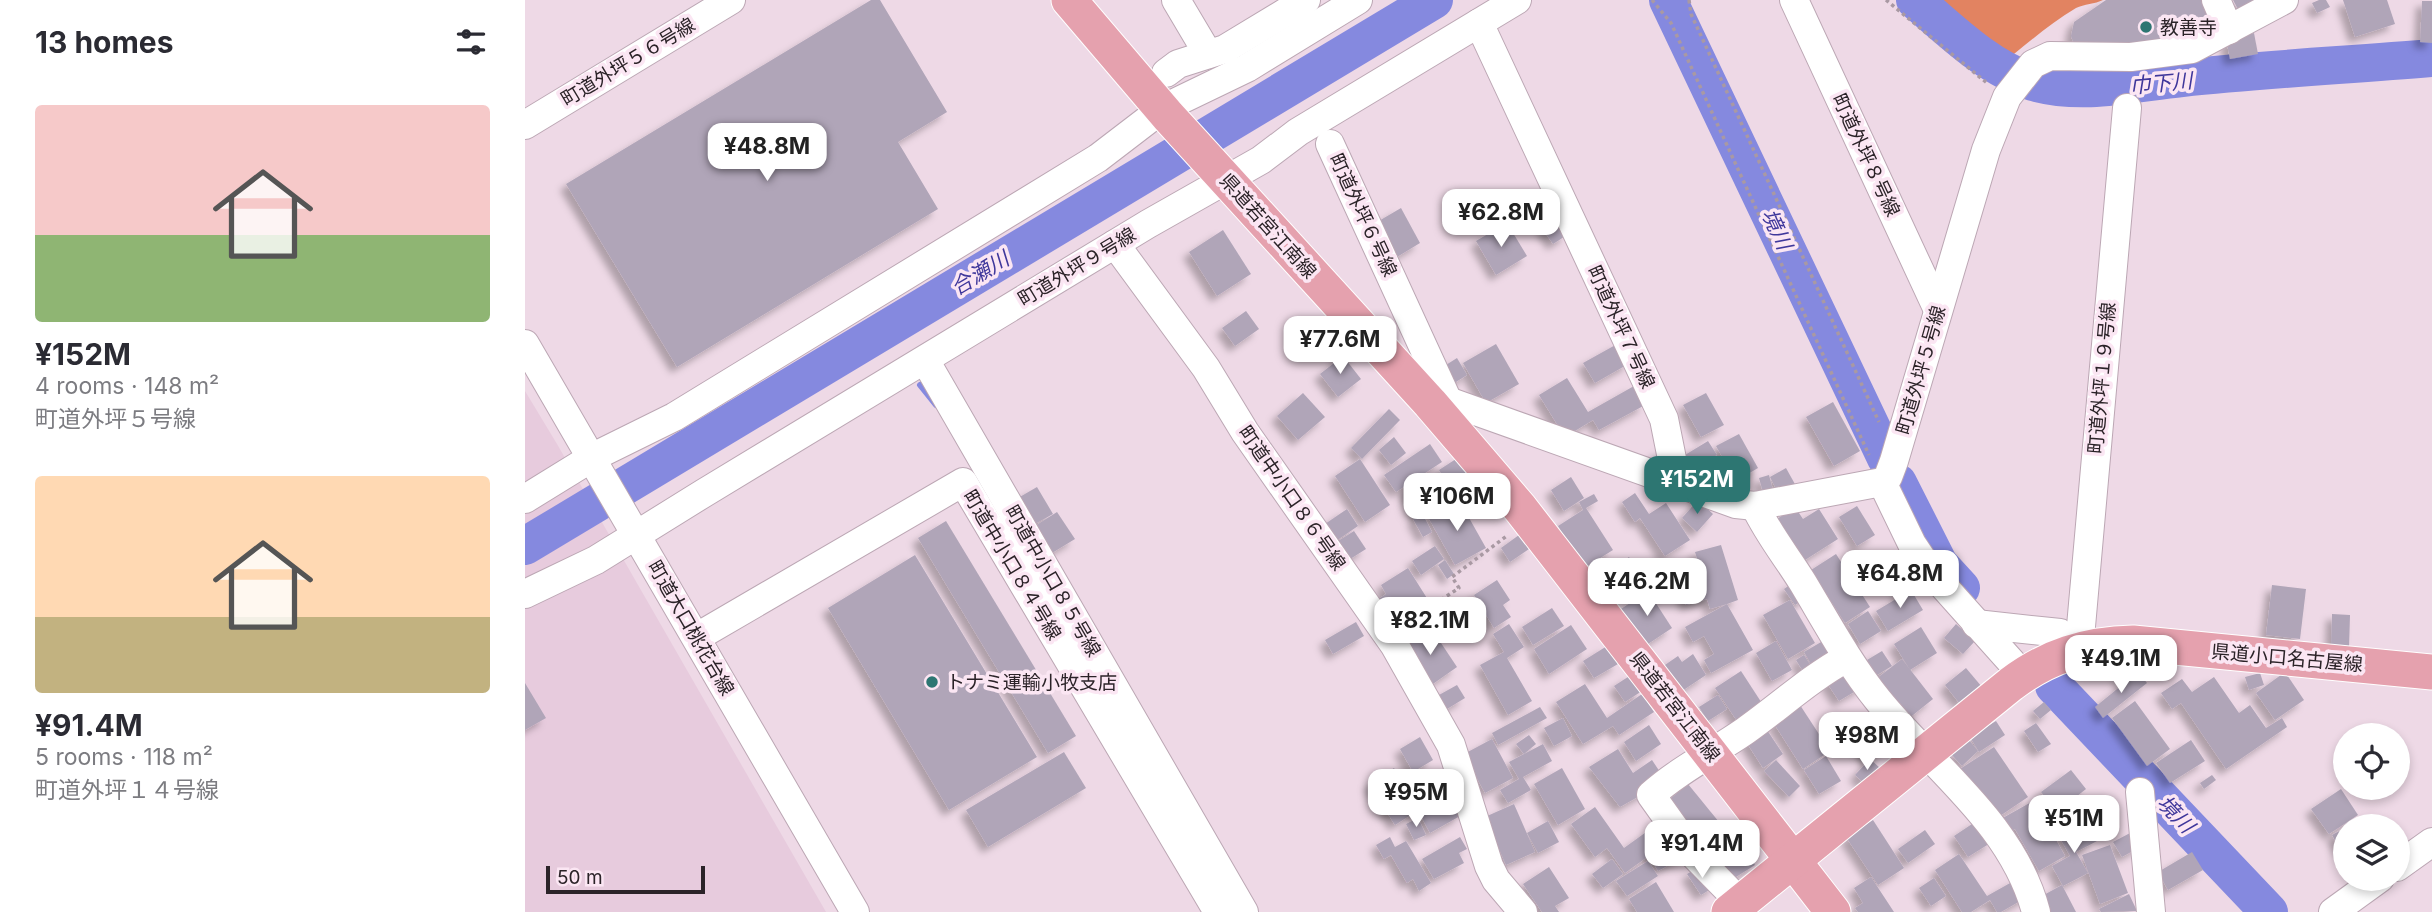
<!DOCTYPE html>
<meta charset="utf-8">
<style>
body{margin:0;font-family:Inter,"Noto Sans JP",sans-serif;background:#f7f7f7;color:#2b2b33;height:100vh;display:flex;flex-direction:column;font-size:26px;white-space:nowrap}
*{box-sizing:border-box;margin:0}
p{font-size:23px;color:#7c7c81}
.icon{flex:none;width:38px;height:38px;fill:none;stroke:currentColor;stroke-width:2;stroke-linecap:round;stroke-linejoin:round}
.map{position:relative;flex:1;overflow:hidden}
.sheet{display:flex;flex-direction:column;background:#fff;width:525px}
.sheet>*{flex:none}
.controls{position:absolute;left:1808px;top:723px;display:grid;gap:14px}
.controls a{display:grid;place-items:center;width:77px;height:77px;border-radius:50%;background:#fff;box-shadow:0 4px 10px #0003;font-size:35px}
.scale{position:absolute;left:21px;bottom:18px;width:159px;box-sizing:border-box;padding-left:7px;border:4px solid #2b2328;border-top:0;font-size:19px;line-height:24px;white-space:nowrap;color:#2b2328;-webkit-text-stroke:5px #fbe6f3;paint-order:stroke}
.price{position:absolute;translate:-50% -60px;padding:0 16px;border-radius:14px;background:#fff;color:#222;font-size:23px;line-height:46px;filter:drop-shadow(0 2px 4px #0008)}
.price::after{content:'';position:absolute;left:50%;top:42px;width:21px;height:16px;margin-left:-10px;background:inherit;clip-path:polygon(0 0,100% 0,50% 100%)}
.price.current{background:#2d7672;color:#fff}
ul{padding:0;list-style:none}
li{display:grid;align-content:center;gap:14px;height:371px;padding:0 35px}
li span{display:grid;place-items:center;height:217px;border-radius:7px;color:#555}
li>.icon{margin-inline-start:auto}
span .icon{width:126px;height:126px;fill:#fffc;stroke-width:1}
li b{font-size:30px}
h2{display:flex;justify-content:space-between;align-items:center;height:84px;padding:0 35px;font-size:30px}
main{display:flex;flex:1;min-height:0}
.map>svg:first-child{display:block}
</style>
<main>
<section class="sheet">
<h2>13 homes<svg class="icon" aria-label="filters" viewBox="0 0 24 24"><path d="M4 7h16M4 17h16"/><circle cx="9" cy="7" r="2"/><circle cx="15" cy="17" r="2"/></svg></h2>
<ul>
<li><span style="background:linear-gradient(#f6c9c9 60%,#8fb573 0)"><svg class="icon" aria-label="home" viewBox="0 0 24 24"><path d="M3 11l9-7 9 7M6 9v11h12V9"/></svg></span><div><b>¥152M</b><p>4 rooms · 148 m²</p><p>町道外坪５号線</p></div></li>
<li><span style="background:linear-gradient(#ffd9b3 65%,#c2b280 0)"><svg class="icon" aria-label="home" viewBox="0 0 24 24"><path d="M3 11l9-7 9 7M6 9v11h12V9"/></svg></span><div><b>¥91.4M</b><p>5 rooms · 118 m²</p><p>町道外坪１４号線</p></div></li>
</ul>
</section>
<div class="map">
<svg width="1907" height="912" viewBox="0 0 1907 912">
<defs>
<filter id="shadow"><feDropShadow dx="-6" dy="6" stdDeviation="3.5" flood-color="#0004"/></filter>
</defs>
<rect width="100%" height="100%" fill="#eed9e6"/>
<polygon fill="#e7cbdd" points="0,391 32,444 301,912 0,912"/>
<path fill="#e28361" d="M 1371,0 L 1578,0 C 1570,4 1559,4 1551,8 C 1522,25 1498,48 1471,68 L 1442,55 Z"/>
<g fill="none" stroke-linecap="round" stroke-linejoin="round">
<polyline stroke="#8589df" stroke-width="6" points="395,385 411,405"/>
<g stroke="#8589df" stroke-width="38">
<polyline points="1143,0 1361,458"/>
<path d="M 1390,0 C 1425,30 1464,69 1508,82 C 1557,96 1608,83 1657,78 C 1740,69 1824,65 1907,58"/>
<polyline points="1373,483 1414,564 1436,588"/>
<polyline points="0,546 909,0"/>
<polyline points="1529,686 1744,912"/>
</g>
</g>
<g fill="#b0a5b8" filter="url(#shadow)">
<polygon points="346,0 355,0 422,112 373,142 413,209 152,367 41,184"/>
<polygon points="1581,0 1687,0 1697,26 1660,42 1552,53 1546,36 1549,22"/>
<polygon points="1708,0 1734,0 1714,11"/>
<polygon points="1794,0 1801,0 1805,7 1792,13 1787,3"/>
<polygon points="1818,0 1862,0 1870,24 1830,37"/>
<polygon points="1897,1 1907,1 1907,43 1895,42"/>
<polygon points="1729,33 1733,54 1705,59 1701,39"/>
<polygon points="876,208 895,243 867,260 847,225"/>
<polygon points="1032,219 1042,235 1028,244 1017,228"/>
<polygon points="982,223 1002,256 971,275 951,241"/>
<polygon points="698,230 726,274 692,296 664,252"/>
<polygon points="721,311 734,329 710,346 697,328"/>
<polygon points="1094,343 1105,363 1070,383 1058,363"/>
<polygon points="971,344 994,384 961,403 938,363"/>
<polygon points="818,356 836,379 813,397 795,374"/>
<polygon points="932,358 942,375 923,387 913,370"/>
<polygon points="1042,378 1063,412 1109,386 1120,405 1074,430 1068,420 1040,437 1014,395"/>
<polygon points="778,393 800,417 773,440 752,416"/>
<polygon points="1181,393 1199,425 1176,437 1158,405"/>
<polygon points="1308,402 1335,451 1309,466 1281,417"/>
<polygon points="864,409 875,420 837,459 826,448"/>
<polygon points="1214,434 1233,468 1211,481 1191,446"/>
<polygon points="869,437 881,453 866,465 854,450"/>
<polygon points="1183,441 1192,455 1184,459 1203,488 1174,488 1155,458"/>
<polygon points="905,444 917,462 871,492 859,475"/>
<polygon points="934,457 952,487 933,499 914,470"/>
<polygon points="835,459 865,505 840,522 810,476"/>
<polygon points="1261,468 1271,486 1254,495 1245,477"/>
<polygon points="1244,475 1249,494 1239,496 1234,478"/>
<polygon points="1046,477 1059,498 1039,511 1026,490"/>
<polygon points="896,480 910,506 897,513 907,532 898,537 888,519 893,516 879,489"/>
<polygon points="512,487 528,514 508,525 493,498"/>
<polygon points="1110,493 1124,514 1141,503 1165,540 1140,556 1115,518 1110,522 1097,502"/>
<polygon points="1069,494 1073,501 1061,508 1088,550 1059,568 1033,526 1058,510 1054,502"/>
<polygon points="934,500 961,548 930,565 903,517"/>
<polygon points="1173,500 1188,514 1172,532 1157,518"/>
<polygon points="1332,506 1350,535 1332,546 1314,517"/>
<polygon points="1270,507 1278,519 1294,509 1313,539 1280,560 1252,519"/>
<polygon points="822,509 833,526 811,541 800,524"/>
<polygon points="532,512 550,539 527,553 510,526"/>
<polygon points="421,521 551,736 523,753 393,538"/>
<polygon points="829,531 841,549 822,561 810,543"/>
<polygon points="994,535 1004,549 985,562 976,548"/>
<polygon points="1196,545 1213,600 1202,604 1228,650 1186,673 1179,660 1189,654 1179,636 1168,642 1160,627 1202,604 1185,609 1182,599 1161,605 1151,571 1174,565 1170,552"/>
<polygon points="910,546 919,559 896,575 887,561"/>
<polygon points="1311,554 1345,607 1320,623 1286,570"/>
<polygon points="390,555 512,757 424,810 303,608"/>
<polygon points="1104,557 1116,576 1084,597 1072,578"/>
<polygon points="920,560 929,574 922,579 913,565"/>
<polygon points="1132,565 1139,574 1125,585 1118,576"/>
<polygon points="883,568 905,603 866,628 849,602 861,594 856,585"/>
<polygon points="972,580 985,600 978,605 986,617 969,628 949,595"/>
<polygon points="1272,580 1283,597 1270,605 1259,589"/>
<polygon points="1747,585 1781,589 1775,639 1741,635"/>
<polygon points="1386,590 1398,610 1363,631 1351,611"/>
<polygon points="1123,591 1147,628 1120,646 1096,609"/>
<polygon points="1265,600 1290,643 1263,659 1238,615"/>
<polygon points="1027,608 1039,626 1008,645 997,627"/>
<polygon points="1343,611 1356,631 1335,644 1323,624"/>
<polygon points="1807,614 1825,615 1824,648 1806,647"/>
<polygon points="831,622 839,636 808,654 800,640"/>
<polygon points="984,624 999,647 982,658 1007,701 983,715 955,665 979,652 968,634"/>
<polygon points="1431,624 1450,641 1438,654 1419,638"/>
<polygon points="1046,625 1062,649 1024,674 1009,649"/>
<polygon points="1396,627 1412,653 1385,670 1369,644"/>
<polygon points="906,628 932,667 905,686 879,646"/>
<polygon points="1303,638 1314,657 1290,671 1279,652"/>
<polygon points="1251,641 1267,670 1247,681 1231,653"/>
<polygon points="1082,646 1093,664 1069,678 1058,661"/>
<polygon points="1357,651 1367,666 1352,675 1342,660"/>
<polygon points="1168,654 1181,675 1154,693 1137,667 1153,656 1157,662"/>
<polygon points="1279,655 1289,671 1281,676 1271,660"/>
<polygon points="1377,659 1408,699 1383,719 1351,679"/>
<polygon points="1325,664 1339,686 1314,701 1300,680"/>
<polygon points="1441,668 1457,687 1435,704 1420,685"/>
<polygon points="1216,671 1242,711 1216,727 1190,688"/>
<polygon points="1613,672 1622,683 1578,718 1570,707"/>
<polygon points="1760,672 1779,700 1750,720 1731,693"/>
<polygon points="1735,673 1739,685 1724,690 1720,677"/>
<polygon points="1106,675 1117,691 1100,702 1089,686"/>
<polygon points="1689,677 1714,713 1725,705 1741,728 1757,718 1762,727 1701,769 1656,703 1647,709 1636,693 1657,679 1667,692"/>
<polygon points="0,683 21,718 0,730"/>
<polygon points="1060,684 1082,718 1117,694 1129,712 1094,735 1088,726 1058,744 1031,702"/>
<polygon points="932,685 940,698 922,709 914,695"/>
<polygon points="1193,695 1202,709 1183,721 1174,707"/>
<polygon points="1610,701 1645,749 1622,766 1587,718"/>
<polygon points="1519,702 1526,710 1515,719 1508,711"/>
<polygon points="1275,705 1305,751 1278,769 1248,722"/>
<polygon points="1015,707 1022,718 973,745 967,733"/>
<polygon points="1038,718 1047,736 1029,746 1019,728"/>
<polygon points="1338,721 1357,747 1343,758 1323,732"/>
<polygon points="1471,721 1480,735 1454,752 1445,737"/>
<polygon points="1511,723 1526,744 1513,752 1499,731"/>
<polygon points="1124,725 1136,744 1111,761 1099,742"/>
<polygon points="1240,727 1258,754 1238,768 1220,740"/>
<polygon points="1004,735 1011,744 999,754 991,744"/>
<polygon points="895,737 908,760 888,772 875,749"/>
<polygon points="967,739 988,778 960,793 939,754"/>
<polygon points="1444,740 1453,751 1437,766 1427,755"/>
<polygon points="1666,740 1680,761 1645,783 1631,763"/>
<polygon points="1018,744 1027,761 998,777 1006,790 983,803 975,790 994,779 984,762"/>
<polygon points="1469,747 1503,797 1469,820 1435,769"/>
<polygon points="1093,749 1108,773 1127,760 1141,781 1095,807 1064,767"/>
<polygon points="539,752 561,788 463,847 441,810"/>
<polygon points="1301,756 1316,781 1294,794 1279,770"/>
<polygon points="1345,759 1355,768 1340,784 1330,775"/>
<polygon points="1251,760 1275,786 1264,797 1239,771"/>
<polygon points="869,768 895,809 870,825 844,784"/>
<polygon points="1037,768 1060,809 1033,825 1009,784"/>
<polygon points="1546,770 1561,789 1532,812 1516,792"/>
<polygon points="1687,775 1691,780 1679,789 1675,783"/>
<polygon points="929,776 937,790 915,803 907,789"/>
<polygon points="1163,784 1194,822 1171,841 1140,803"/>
<polygon points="1816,789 1833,815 1804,834 1786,809"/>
<polygon points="1517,796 1523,806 1515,811 1540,856 1514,871 1490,829 1483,833 1476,819"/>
<polygon points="926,799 935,816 905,833 896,816"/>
<polygon points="989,804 1010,852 981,865 960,817"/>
<polygon points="1070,807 1099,848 1124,830 1136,847 1100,873 1082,848 1070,857 1046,824"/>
<polygon points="893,818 901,835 889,840 881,824"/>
<polygon points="1348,820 1379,868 1353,885 1321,837"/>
<polygon points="1453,820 1467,842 1443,857 1429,836"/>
<polygon points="1023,821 1034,842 1013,853 1002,833"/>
<polygon points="1200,823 1210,838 1181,857 1171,842"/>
<polygon points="1563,824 1572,841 1551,852 1563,873 1538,886 1527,866 1545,856 1535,838"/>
<polygon points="1820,828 1820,858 1807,835"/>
<polygon points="1400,830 1410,844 1383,863 1373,849"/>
<polygon points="1607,832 1615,847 1597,857 1588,842"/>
<polygon points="865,837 870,847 881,841 906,883 894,891 888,879 882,883 866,855 859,859 851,845"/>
<polygon points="935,837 942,849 934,853 939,863 909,879 897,859"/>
<polygon points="1153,839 1162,855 1133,871 1124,855"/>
<polygon points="1213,839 1230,865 1203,882 1186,857"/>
<polygon points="1585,845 1603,893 1575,904 1557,855"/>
<polygon points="1667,852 1678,870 1643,890 1633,872"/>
<polygon points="1434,854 1462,896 1494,878 1504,896 1476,912 1472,912 1465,900 1446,912 1437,912 1410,870"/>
<polygon points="1087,859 1098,874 1078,888 1067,874"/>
<polygon points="1123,861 1133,876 1102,896 1091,881"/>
<polygon points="1178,865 1191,886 1176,895 1162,874"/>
<polygon points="1024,867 1044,898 1030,906 1034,912 1017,912 998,884"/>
<polygon points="1346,877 1369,912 1333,912 1330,908 1338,903 1329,888"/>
<polygon points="1409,878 1421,896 1406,906 1394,888"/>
<polygon points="1131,882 1149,912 1112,912 1104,899"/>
<polygon points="1537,885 1551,912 1525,912 1517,896"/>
<polygon points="1604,894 1612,911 1576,912 1574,909"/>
</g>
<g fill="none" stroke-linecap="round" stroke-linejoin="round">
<defs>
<g id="minor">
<polyline points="651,0 683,54"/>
<polyline points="1269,0 1413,310"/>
<polyline points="1691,0 1704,30"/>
<polyline points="954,23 1139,419 1152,484"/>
<polyline points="641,73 653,64 700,49 781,0"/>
<polyline points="0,125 206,0"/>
<polyline points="805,144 923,401"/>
<polyline points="590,244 681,368 720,432 870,646 926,745 964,866 971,880 998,912"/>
<polyline points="0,344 330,912"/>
<polyline points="400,360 719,912"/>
<polyline points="905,403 917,399 1211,504 1230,506 1357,482 1363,477 1369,461 1461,150 1482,97 1508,64 1525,56 1606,57 1667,49 1759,0"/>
<polyline points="1357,482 1387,544 1405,571 1498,675"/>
<polyline points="0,499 68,457 149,417 573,158 637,109 722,68 833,0"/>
<path d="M 1230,506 C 1243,534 1262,557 1278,583 C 1302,623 1324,664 1353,700 C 1408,768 1488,824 1511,912"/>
<polyline points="0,594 71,560 179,493 623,224 736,160 773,132 992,0"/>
<polyline points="1451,624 1535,633 1554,649"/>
<polyline points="172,637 438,482 693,912"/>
<polyline points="1554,649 1602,108"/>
<polyline points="1615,792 1626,912"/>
<polyline points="1872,867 1907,842"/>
<path d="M 1215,902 L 1168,854 L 1126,795 C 1154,770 1188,753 1220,731 C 1254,707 1285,678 1322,658"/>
<polyline points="1808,912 1855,878"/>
</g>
<g id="major">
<polyline points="544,0 643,116 905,403 995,508 1308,912"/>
<path d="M 1204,912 L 1486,684 C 1523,656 1561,644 1608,643 L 1907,672"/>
</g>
</defs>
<use href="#minor" stroke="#bca7b4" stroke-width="30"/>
<use href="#major" stroke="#fff" stroke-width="37"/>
<g stroke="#a999a3" stroke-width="3.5" stroke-dasharray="3.5 3.5" stroke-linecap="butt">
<polyline points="1127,0 1146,23 1344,455"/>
<polyline points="1164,0 1166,14 1354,422"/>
<polyline points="1361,0 1462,83"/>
<polyline points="881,623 934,588 927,577 983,535"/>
</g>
<use href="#minor" stroke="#fff" stroke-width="28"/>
<use href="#major" stroke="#e5a1ae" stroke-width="35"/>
</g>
<g fill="#2d7672" stroke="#fbe6f3" stroke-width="2.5">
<circle cx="1621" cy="27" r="7"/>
<circle cx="407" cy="682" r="7"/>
</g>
<g text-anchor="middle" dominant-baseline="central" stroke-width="7" stroke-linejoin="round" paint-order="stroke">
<g font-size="19" fill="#2b2328" stroke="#fbe6f3" text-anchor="start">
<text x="1635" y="27">教善寺</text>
<text x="421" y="682">トナミ運輸小牧支店</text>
</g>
<g font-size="19" fill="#2b2328" stroke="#fbe6f3">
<text transform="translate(103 62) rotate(-31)">町道外坪５６号線</text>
<text transform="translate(1341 155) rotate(65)">町道外坪８号線</text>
<text transform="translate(838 215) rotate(65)">町道外坪６号線</text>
<text transform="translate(743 226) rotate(48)">県道若宮江南線</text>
<text transform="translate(552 267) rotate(-31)">町道外坪９号線</text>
<text transform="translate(1096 327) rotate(65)">町道外坪７号線</text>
<text transform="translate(1396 370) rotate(-74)">町道外坪５号線</text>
<text transform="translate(1577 378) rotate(-85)">町道外坪１９号線</text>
<text transform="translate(767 498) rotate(55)">町道中小口８６号線</text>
<text transform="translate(487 565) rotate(59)">町道中小口８４号線</text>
<text transform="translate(528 581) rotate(60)">町道中小口８５号線</text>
<text transform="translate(166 628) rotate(60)">町道大口桃花台線</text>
<text transform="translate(1762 658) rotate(5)">県道小口名古屋線</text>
<text transform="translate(1150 707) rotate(52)">県道若宮江南線</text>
</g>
<g font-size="21" font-style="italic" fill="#3f379b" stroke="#fbe6f3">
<text transform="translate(1636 83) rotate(-5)">巾下川</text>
<text transform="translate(1252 229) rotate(65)">境川</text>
<text transform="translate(455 273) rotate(-31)">合瀬川</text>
<text transform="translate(1651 814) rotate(46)">境川</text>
</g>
</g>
</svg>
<div class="controls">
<a><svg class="icon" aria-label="locate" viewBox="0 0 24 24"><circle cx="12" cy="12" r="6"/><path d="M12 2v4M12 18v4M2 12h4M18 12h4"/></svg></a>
<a><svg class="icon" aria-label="layers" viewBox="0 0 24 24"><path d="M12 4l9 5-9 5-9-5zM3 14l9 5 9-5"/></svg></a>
</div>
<div class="scale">50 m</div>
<b class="price" style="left:242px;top:183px">¥48.8M</b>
<b class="price" style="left:976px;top:249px">¥62.8M</b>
<b class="price" style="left:815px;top:376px">¥77.6M</b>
<b class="price current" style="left:1172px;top:516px">¥152M</b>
<b class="price" style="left:932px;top:533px">¥106M</b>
<b class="price" style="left:1375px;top:610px">¥64.8M</b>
<b class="price" style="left:1122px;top:618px">¥46.2M</b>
<b class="price" style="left:905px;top:657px">¥82.1M</b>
<b class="price" style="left:1596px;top:695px">¥49.1M</b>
<b class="price" style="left:1342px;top:772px">¥98M</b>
<b class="price" style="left:891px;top:829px">¥95M</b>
<b class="price" style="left:1549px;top:855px">¥51M</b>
<b class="price" style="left:1177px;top:880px">¥91.4M</b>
</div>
</main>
